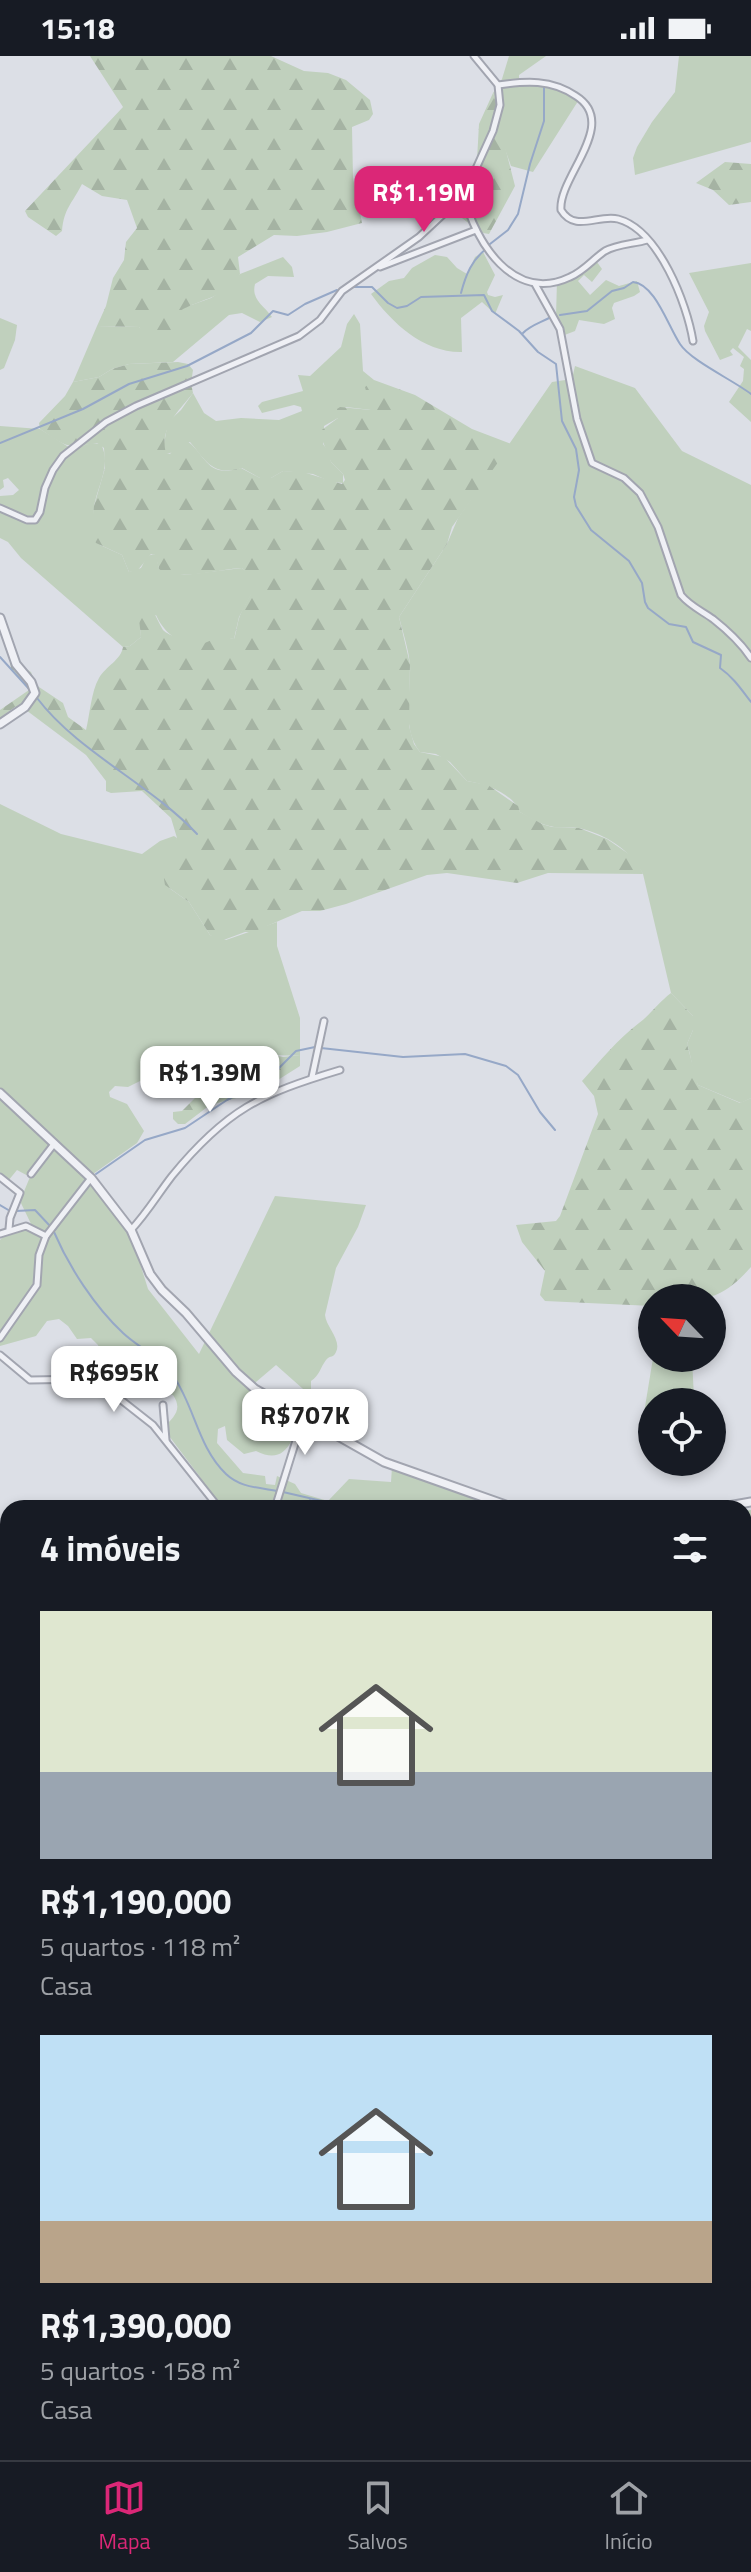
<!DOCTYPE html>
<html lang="pt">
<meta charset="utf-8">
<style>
body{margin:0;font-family:"Titillium Web",sans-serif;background:#20242c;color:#f1f3f6;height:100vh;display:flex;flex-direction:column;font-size:30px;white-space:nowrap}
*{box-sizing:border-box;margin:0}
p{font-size:26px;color:#9ea1a6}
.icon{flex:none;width:44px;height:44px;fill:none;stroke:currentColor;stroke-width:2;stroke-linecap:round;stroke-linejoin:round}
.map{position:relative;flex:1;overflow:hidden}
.side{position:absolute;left:0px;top:1444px;width:752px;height:960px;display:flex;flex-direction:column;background:#171b24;border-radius:24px 24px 0 0;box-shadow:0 4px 12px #0003}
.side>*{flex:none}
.needle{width:52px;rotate:295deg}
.tools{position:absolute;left:638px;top:1228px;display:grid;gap:16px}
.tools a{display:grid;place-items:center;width:88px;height:88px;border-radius:50%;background:#171b24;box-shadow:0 4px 12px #0003;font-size:40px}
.price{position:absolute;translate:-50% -68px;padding:0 18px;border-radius:16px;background:#fff;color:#222;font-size:26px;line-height:52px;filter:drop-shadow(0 2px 4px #0008)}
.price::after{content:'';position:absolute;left:50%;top:48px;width:24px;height:18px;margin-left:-12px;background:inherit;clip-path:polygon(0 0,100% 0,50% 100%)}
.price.selected{background:#db2777;color:#fff}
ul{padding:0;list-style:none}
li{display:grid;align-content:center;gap:16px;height:424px;padding:0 40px}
li span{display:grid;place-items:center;height:248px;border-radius:0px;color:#555}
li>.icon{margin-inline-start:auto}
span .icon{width:144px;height:144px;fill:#fffc;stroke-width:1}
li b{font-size:34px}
h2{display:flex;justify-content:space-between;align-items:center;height:96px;padding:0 40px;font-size:34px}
.status{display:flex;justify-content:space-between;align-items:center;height:56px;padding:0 40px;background:#171b24;direction:ltr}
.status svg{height:22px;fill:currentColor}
.tab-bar{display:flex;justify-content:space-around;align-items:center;height:112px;border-top:2px solid #363941;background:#171b24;font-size:22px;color:#9ea1a6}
.tab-bar a{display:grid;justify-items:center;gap:4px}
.tab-bar .selected{color:#db2777}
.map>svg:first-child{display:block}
</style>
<div class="status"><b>15:18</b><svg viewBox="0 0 49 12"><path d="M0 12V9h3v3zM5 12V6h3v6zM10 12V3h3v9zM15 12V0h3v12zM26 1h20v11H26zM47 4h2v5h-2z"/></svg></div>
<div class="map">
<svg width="751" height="2404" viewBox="0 0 751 2404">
<defs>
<pattern id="forest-firs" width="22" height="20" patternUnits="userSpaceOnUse" patternTransform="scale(2)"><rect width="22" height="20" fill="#c0d0bd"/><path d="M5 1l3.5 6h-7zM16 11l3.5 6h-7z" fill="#a5b3a3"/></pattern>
</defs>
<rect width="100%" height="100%" fill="#dcdfe6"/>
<g fill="#c0d0bd">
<path d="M 509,0 L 546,0 L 519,19 L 519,22 C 542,25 559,30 580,42 L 533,116 L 511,110 L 496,68 L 497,45 L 493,37 L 502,23 Z"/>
<polygon points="679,0 751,0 751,86 635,119 633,102 637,91 652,66 675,36"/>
<path d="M 483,196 L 495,219 L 487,236 L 488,239 L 495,241 L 503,239 L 495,258 L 482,246 L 461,262 L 462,296 C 424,297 392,267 371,238 L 389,225 L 404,222 L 412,212 L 435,199 L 447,201 L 457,212 L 467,218 L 475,201 Z"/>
<path d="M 283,201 L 292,211 L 294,221 L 268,220 L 255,228 C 251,244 264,249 272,261 L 260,266 L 242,257 L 229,259 L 173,306 L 129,308 L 112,313 L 99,321 L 73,326 L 97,270 L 139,271 L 144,274 L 180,261 L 179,255 L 183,252 L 211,242 L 231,229 L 240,218 Z"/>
<polygon points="594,202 602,213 592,226 584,219 578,225 590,239 606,224 619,230 637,225 640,236 634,240 614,247 612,252 615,263 604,268 579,264 575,275 562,280 556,261 557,224 579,215"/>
<polygon points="751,207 751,275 747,273 738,291 751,304 751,366 729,346 743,325 744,313 740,310 744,301 733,292 730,295 733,299 720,304 705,275 704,270 709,256 689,217"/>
<path d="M 354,258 L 360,268 L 363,315 L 374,324 L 371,354 L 346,351 L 338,356 L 338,362 L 324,370 L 323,388 L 329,396 L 331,406 L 343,418 L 343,427 L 331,426 L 313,418 L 283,415 L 271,422 L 260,422 L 242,412 C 213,421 206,405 190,386 L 179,388 L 174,396 L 166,398 L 163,393 L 168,366 L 181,354 L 193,337 L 204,357 L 216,365 L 241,362 L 279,364 L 302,355 L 301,351 L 294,349 L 262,357 L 258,350 L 262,346 L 303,335 L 298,319 L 310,320 L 341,291 L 347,268 Z"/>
<polygon points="0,262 17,269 15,284 4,312 0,314"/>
<path d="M 575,310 L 635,332 L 682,395 L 751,429 L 751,1042 L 741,1047 L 698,1029 C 692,1017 692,1002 687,988 L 693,974 L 693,960 L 671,937 L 643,818 C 631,794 605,778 579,772 C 571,771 563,772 554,771 C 542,769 530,763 520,756 C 513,737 485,728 467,725 L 450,706 L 436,698 L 420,696 C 401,672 411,638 410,610 C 409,594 403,577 399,561 L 447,488 L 458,462 L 552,326 L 572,323 Z"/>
<path d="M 0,370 L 40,373 L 67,390 L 74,392 L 92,387 L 101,388 C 112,410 97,430 94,451 C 93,465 97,476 100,489 L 122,499 L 129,516 L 141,512 C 145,505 146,498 156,498 L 159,513 L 184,519 L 242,512 L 252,520 L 254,533 L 239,561 L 234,583 C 220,580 216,587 203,589 C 181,591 164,577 156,559 L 140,568 L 141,581 L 130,590 L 123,591 L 21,502 L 8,486 L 0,482 L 0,440 L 13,439 L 19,434 L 8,422 L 3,424 L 4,431 L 0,434 Z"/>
<path d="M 0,748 L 61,778 L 142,798 L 160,785 L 174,780 L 177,782 L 169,832 L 189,846 L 210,879 L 226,884 L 277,866 L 277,890 L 300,962 L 300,999 C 283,1001 268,996 253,1002 L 249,1017 L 242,1023 L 198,1019 L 189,1014 L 179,1014 L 159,1028 L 140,1025 L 128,1031 L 115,1030 L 109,1036 L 110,1041 L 127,1048 L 144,1075 L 137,1087 L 93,1118 L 128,1169 L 148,1233 L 199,1298 L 275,1140 L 366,1149 L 358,1171 L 336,1212 L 325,1259 C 326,1271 342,1284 336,1296 C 333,1303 331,1298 326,1304 C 320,1312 320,1319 311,1325 L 311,1340 L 276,1309 L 256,1326 L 255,1329 L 302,1358 C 293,1382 287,1411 256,1395 L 244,1398 L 227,1384 L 225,1370 L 218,1373 L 217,1387 L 243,1417 L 265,1420 L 266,1428 L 275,1429 L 277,1420 L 295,1428 L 301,1437 L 328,1445 L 349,1423 L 391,1426 L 392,1411 L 532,1452 L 215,1452 L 205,1438 L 200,1421 L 163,1372 C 174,1361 183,1354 173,1339 L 158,1334 L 122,1305 L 100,1296 L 98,1289 L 91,1282 L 77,1283 L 68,1270 L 59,1263 L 47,1265 L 36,1280 L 0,1290 L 0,1184 C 9,1174 23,1178 32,1170 L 20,1145 L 30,1121 L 17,1114 L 8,1125 L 0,1119 Z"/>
<polygon points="653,1302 692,1302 694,1342 694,1346 652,1346 652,1366 643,1363"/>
<polygon points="751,1454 751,1534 744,1538 744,1455"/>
<polygon points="159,2396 229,2396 225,2404 151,2404 159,2403"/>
<polygon points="272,2396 400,2396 378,2404 271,2404"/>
</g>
<g fill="url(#forest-firs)">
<path d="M 90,0 L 271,0 L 304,15 L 328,17 L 346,24 L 370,44 L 373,58 L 369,64 L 352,71 L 353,122 L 362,167 L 327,176 L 297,180 L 274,179 L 238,201 L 240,218 C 229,241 199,243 180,255 L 182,267 L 172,281 L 151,282 L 139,271 L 97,270 L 106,250 L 113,222 L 124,204 L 126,186 L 137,172 L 127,144 L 102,140 L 82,128 C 72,148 64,152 62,175 L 56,180 L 28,161 L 25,155 L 123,51 Z"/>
<path d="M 493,37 L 497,45 L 496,68 L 502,79 L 515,130 L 489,178 C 476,177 472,169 462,162 C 455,157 445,154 437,151 L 468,128 L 477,104 L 479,68 Z"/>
<polygon points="725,106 751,108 751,146 729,149 713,134 696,127"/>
<path d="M 178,306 L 188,308 L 193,314 L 191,327 L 193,337 C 179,355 159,372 166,397 L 170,398 L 181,384 L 186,384 C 207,399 206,423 241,412 L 260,422 L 271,422 L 283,415 L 303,416 L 342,428 L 345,424 L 343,418 L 331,406 L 319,376 L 338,362 L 337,353 L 340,351 L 371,354 L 365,331 L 374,324 L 415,339 L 472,373 L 511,388 L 452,471 L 447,488 L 399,561 L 410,608 L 409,670 L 414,688 L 420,696 L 444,701 L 467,725 L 488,729 L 518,750 L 520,756 L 542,768 L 552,771 L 579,772 L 607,783 L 636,803 L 643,818 L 548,817 L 517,827 L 447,817 L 427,819 L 346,848 L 320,855 L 302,855 L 253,876 L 245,876 L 221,885 L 210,879 L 189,846 L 165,829 L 162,812 L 177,782 L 171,762 L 142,735 L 111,737 L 106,735 L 106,725 L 86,699 L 26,654 L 15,651 L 0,662 L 0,654 L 29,634 L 11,613 L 10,603 L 31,616 L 36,629 L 63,647 L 68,661 L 86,674 C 90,658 91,636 99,622 C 106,610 121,604 123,591 L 130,590 L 141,581 L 139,563 L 144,556 L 153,556 C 157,561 159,568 163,574 C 168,580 191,586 200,589 L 221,580 L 234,583 C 237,575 237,566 241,557 C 250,537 262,530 242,512 C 221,513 175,526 159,513 L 155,498 L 151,498 L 137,515 L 129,516 L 122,499 L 96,487 L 91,480 L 94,450 L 105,412 L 104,392 L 97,387 C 66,392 68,392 40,373 L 39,367 L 65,340 L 73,326 L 99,321 L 112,313 L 129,308 Z"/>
<path d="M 671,937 L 693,960 L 693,974 L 687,988 L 698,1029 L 740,1047 L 751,1042 L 751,1211 C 715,1251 702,1242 652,1242 L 652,1250 L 545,1245 L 540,1239 L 545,1215 L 522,1186 L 516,1169 L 556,1165 L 560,1160 L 598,1058 L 594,1040 L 582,1025 C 600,1005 618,983 639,967 C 650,959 659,946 671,937 Z"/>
<path d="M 265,997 L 283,1001 L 300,999 L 300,1010 L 259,1036 L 210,1049 L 185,1068 L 178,1068 L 173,1063 L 173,1056 L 182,1055 L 198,1039 C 185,1033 169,1043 159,1028 L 178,1014 L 189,1014 L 198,1019 L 242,1022 L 249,1017 L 253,1002 Z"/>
<polygon points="8,2044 8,2156 0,2151 0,2052"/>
<polygon points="751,2087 751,2202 744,2199 744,2090"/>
<polygon points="0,2207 8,2207 8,2396 54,2396 49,2404 0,2404"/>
<polygon points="400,2396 422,2400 431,2396 536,2396 525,2404 378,2404"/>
</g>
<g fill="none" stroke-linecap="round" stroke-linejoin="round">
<g stroke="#96a8c7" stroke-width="2">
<polyline points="490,188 508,174 518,158 530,108 544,65 544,31"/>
<path d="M 353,231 L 372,231 L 388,247 L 397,252 L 407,250 L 421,241 L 484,239 L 492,255 L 519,275 L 538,296 L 556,308 L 562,365 L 576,393 L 579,414 L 574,441 L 576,450 L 591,474 L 629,505 L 642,527 L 645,546 L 648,552 L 669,568 L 686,571 L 693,586 L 721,599 L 720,612 C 733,621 741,633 751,646"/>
<path d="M 461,237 C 466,218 472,204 486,193"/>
<path d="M 560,259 L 587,255 L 612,235 L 624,232 L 633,226 C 655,228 668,270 680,288 C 691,305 733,324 751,338"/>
<path d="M 523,277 C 531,269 540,267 551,261"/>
<polyline points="0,387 83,353 129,328 187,310 251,277 273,255 288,259 305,248 337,234"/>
<polyline points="0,601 30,634"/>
<path d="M 37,642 C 78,696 150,728 197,778"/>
<polyline points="321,992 403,1001 465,998 506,1010 518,1019 540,1056 555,1074"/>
<polyline points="96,1118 145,1084 185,1072 227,1044 271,1020 296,995 315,991"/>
<polyline points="0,1149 10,1155"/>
<polyline points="16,1155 35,1154 50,1170"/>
<polyline points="54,1175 62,1164"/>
<path d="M 54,1176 C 69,1211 95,1251 123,1277 C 139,1292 162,1302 174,1321 C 195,1352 198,1391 226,1418 C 241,1432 258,1431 277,1435"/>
<polyline points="283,1436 352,1452"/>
<polyline points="309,1452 310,1444"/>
<polyline points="744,1467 751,1468"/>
<polyline points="744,1563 747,1564"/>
<polyline points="0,1635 8,1661"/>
<polyline points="0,2205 8,2208"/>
<polyline points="169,2396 170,2404"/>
<polyline points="505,2404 520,2396"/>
</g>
<defs>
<g id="minor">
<path d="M 498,29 C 526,25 551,23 576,40 C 620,68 558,121 561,154 C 575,177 598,158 618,163 C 659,174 687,248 693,285"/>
<path d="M 464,140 C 475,186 514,248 570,221 C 584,215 593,203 605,195 C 617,188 634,188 647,184"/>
<polyline points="380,211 476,174"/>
<path d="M 535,228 L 560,273 L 577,363 L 592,407 L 624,422 L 640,437 L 658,471 L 681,539 C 690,550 702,555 713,563 C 727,574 741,587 751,602"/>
<polyline points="0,452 27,464 35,464 40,456 45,432 53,414 63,400 106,366 136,350 299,280 320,264 342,235 419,181 464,139 493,75 500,49 498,29 474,0"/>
<polyline points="312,1021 324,965"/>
<polyline points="31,1118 54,1088"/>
<polyline points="0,1121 20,1137 10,1162 9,1173"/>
<path d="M 131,1174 C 147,1157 158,1138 172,1120 C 226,1054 260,1038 340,1014"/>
<polyline points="0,1178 26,1170 46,1180"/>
<polyline points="0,1282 37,1229 39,1199 46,1180 91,1122"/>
<polyline points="70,1296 82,1314 78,1324"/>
<polyline points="0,1299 30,1324 89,1323 97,1325 153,1369 219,1452"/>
<polyline points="163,1349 166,1384"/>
<polyline points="275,1452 303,1362"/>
<polyline points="744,1571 751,1570"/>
<polyline points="0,2158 8,2162"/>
<polyline points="266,2404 267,2396"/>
</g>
<g id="tertiary">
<polyline points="0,562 16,608 31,626 35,637 25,651 0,668"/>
<polyline points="0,1037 91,1122 131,1174 150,1218 162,1234 186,1257 236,1316 255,1333 384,1406 514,1452"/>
<polyline points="717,1452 751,1446"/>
</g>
</defs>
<use href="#minor" stroke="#a2a5b0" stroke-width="9"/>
<use href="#tertiary" stroke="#a2a5b0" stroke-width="11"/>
<use href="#minor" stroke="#eff0f5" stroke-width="5"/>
<use href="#tertiary" stroke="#eff0f5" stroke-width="7"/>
</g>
</svg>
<div class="tools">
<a><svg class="needle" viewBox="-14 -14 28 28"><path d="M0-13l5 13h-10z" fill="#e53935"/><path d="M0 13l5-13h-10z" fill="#9ea1a6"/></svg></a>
<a><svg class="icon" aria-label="locate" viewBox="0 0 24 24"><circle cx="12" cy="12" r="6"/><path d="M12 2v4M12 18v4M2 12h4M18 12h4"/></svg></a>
</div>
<b class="price selected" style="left:424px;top:178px">R$1.19M</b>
<b class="price" style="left:210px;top:1058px">R$1.39M</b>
<b class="price" style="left:114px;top:1358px">R$695K</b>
<b class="price" style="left:305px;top:1401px">R$707K</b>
<section class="side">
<h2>4 imóveis<svg class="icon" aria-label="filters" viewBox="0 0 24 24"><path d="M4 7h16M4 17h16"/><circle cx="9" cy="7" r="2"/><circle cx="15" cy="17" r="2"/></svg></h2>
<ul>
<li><span style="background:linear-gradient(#dfe7d0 65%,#9aa5b1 0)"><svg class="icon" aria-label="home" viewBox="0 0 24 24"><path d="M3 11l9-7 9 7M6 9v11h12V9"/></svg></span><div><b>R$1,190,000</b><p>5 quartos · 118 m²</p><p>Casa</p></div></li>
<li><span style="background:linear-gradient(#bfe0f5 75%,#b9a48a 0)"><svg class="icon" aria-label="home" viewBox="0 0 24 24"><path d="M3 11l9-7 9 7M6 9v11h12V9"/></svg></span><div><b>R$1,390,000</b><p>5 quartos · 158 m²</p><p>Casa</p></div></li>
</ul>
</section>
</div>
<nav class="tab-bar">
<a class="selected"><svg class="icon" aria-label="map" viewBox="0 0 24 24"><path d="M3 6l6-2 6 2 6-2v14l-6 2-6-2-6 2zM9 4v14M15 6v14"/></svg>Mapa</a>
<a><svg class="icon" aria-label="saved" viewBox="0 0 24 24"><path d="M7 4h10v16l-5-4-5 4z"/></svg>Salvos</a>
<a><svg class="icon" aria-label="home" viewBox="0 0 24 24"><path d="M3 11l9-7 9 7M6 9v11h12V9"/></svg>Início</a>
</nav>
